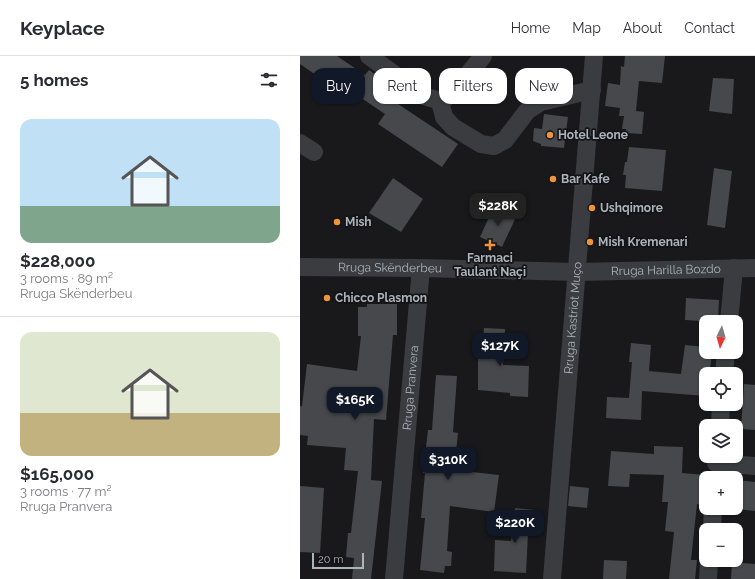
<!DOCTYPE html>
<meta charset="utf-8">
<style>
body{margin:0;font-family:Raleway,sans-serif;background:#f2f2f3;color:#2b2b33;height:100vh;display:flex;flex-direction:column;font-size:15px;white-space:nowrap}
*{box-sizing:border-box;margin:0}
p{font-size:13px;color:#7c7c81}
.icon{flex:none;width:22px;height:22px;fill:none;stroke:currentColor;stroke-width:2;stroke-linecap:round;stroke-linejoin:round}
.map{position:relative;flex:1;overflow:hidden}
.drawer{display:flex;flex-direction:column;background:#fff;width:300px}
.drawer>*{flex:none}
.top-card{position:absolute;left:12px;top:12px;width:380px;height:36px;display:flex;gap:8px}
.needle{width:26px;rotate:185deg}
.buttons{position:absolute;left:399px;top:259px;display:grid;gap:8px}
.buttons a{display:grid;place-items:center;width:44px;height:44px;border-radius:8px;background:#fff;box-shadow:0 1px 3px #0004;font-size:20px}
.scale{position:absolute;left:12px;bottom:10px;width:52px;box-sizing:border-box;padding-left:4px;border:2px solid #acb3ba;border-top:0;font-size:11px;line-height:14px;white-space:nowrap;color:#acb3ba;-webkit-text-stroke:3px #141416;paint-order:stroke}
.price{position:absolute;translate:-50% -34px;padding:0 9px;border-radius:8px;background:#111827;color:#fff;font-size:13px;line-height:26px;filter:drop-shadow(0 1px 2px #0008)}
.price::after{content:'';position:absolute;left:50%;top:24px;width:12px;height:9px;margin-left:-6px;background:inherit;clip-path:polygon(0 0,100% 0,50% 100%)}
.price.current{background:#222;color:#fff}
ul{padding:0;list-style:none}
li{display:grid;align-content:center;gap:8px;height:212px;padding:0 20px}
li+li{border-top:1px solid #e1e1e2}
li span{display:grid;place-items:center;height:124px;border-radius:12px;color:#555}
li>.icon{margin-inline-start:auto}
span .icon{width:72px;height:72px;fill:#fffc;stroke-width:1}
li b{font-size:17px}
h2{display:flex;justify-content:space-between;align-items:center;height:48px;padding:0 20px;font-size:17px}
.tag{padding:0 14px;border-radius:12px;background:#fff;box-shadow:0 1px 3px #0004;font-size:14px;line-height:36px}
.tag.current{background:#111827;color:#fff}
header{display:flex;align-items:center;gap:24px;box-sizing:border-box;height:56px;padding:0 20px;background:#fff;border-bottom:1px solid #e1e1e2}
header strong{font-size:19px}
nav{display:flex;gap:22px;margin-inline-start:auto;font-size:14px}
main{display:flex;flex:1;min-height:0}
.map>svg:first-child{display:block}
</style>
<header>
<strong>Keyplace</strong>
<nav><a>Home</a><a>Map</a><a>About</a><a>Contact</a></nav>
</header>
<main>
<section class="drawer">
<h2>5 homes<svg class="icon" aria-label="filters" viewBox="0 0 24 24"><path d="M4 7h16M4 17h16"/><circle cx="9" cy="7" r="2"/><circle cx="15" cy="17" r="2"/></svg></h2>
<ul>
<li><span style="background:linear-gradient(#bfe0f5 70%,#7fa58c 0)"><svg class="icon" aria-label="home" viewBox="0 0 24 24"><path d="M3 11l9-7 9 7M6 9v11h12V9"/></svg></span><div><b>$228,000</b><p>3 rooms · 89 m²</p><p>Rruga Skënderbeu</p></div></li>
<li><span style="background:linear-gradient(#dfe7d0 65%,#c2b280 0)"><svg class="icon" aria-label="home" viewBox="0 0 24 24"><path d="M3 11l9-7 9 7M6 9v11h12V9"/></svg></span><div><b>$165,000</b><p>3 rooms · 77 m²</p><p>Rruga Pranvera</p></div></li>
</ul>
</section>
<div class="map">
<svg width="455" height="523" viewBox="0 0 455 523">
<rect width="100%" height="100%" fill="#19191b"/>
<g fill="#46484b">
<polygon points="0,0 37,0 65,19 69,14 101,37 95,46 158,88 142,111 78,68 85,58 45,31 37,43 12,25 16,19 0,8"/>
<polygon points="325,0 365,0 362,27 339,25 336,55 344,56 342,78 325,77 326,73 322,73 324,60 319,60 320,52 305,50 308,27 320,29 321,10 324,11"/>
<polygon points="413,22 434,23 432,58 409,55"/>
<polygon points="244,58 268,61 264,92 241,90 241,88 233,85 234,72 242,73"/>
<polygon points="329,91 366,94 362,135 325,132 326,119 323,119 325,106 327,106"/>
<polygon points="414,112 432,115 425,172 407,169"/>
<polygon points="93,122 123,143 101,176 69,157"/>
<polygon points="194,150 216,161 202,191 180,181"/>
<polygon points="386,242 419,244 418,266 385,264"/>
<polygon points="67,248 97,248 97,279 93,279 86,364 74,363 71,424 82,425 71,523 52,523 54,502 46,501 48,477 51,477 58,415 44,414 46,392 7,389 8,380 0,379 0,350 2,350 7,308 57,315 61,280 58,280 58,251 67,251"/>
<polygon points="184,272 205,273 203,309 229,310 228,341 210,340 210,337 178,334 178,285 183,285"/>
<polygon points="331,287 351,289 349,315 381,318 385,289 406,291 406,296 412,296 410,314 406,314 406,340 342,335 341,364 306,362 307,341 329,342 332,306 329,306"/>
<polygon points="136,319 157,320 153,376 158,377 154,414 199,419 194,456 150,450 147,495 152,496 151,510 145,510 144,517 120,514 125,462 121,462 125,417 123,417 128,374 132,374"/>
<polygon points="444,328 455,329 455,374 441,373"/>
<polygon points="354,390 383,391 382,417 406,419 404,447 403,449 397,448 391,504 397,504 395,523 369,523 374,476 365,475 368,446 362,446 364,419 330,418 329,431 308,430 311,395 354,398"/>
<polygon points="438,424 455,426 455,455 436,453"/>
<polygon points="0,430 24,432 20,497 0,496"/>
<polygon points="270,430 289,432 287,452 268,450"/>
<polygon points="215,452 235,454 232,478 228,478 226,517 194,515 195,484 211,485"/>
<polygon points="304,504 327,505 326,523 303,523"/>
<polygon points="432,506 455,508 455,523 431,523"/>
</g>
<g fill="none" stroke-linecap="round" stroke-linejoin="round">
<g stroke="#3a3c40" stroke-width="18">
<polyline points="69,0 124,40 140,45 153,37 183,0"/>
<polyline points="140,45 144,61 153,71 181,88 194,90 205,84 227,55 241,46 292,34"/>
<polyline points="0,87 14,96"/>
<path id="s1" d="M 0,211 L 121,212 L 277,216 L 455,212"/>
<polyline points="429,266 434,212"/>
<polyline points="424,318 426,296"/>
<polyline points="420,370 421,348"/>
<polyline points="416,407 455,410"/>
<polyline points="412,474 413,452"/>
<path id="s2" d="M 94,523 L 121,212"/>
<path id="s3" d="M 252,523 L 294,0"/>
<polyline points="408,523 409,504"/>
</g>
</g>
<g fill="#ee933e" stroke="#141416" stroke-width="1.5">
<circle cx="250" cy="79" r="4"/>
<circle cx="253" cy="123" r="4"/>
<circle cx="292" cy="152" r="4"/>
<circle cx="37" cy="166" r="4"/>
<circle cx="290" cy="186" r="4"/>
<path d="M188 183h4v4h4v4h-4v4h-4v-4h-4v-4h4z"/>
<circle cx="27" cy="242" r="4"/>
</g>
<g text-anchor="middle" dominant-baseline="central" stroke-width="3.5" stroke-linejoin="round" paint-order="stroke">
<g font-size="12" font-weight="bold" fill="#acb3ba" stroke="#141416" text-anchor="start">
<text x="258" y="79">Hotel Leone</text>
<text x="261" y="123">Bar Kafe</text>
<text x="300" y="152">Ushqimore</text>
<text x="45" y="166">Mish</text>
<text x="298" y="186">Mish Kremenari</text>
<text x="190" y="202" text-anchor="middle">Farmaci<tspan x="190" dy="14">Taulant Naçi</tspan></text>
<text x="35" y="242">Chicco Plasmon</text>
</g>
<g font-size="12" fill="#acb3ba" stroke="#141416">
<text stroke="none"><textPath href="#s1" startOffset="90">Rruga Skënderbeu</textPath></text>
<text stroke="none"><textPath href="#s1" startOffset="366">Rruga Harilla Bozdo</textPath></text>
<text stroke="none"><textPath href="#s3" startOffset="262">Rruga Kastriot Muço</textPath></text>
<text stroke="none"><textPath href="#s2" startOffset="192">Rruga Pranvera</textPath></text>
</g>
</g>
</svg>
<div class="buttons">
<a><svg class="needle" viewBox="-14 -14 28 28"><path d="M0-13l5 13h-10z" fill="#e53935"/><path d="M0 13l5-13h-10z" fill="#7c7c81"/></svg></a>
<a><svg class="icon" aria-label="locate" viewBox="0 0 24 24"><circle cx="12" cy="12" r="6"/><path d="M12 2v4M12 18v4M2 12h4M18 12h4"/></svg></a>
<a><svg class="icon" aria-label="layers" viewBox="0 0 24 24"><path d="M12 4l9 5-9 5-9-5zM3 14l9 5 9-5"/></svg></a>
<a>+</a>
<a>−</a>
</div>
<div class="scale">20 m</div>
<b class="price current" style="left:198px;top:171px">$228K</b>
<b class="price" style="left:200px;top:311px">$127K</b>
<b class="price" style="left:55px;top:365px">$165K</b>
<b class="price" style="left:148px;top:425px">$310K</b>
<b class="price" style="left:215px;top:488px">$220K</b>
<div class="top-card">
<a class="tag current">Buy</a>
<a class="tag">Rent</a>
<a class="tag">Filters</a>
<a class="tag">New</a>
</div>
</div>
</main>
